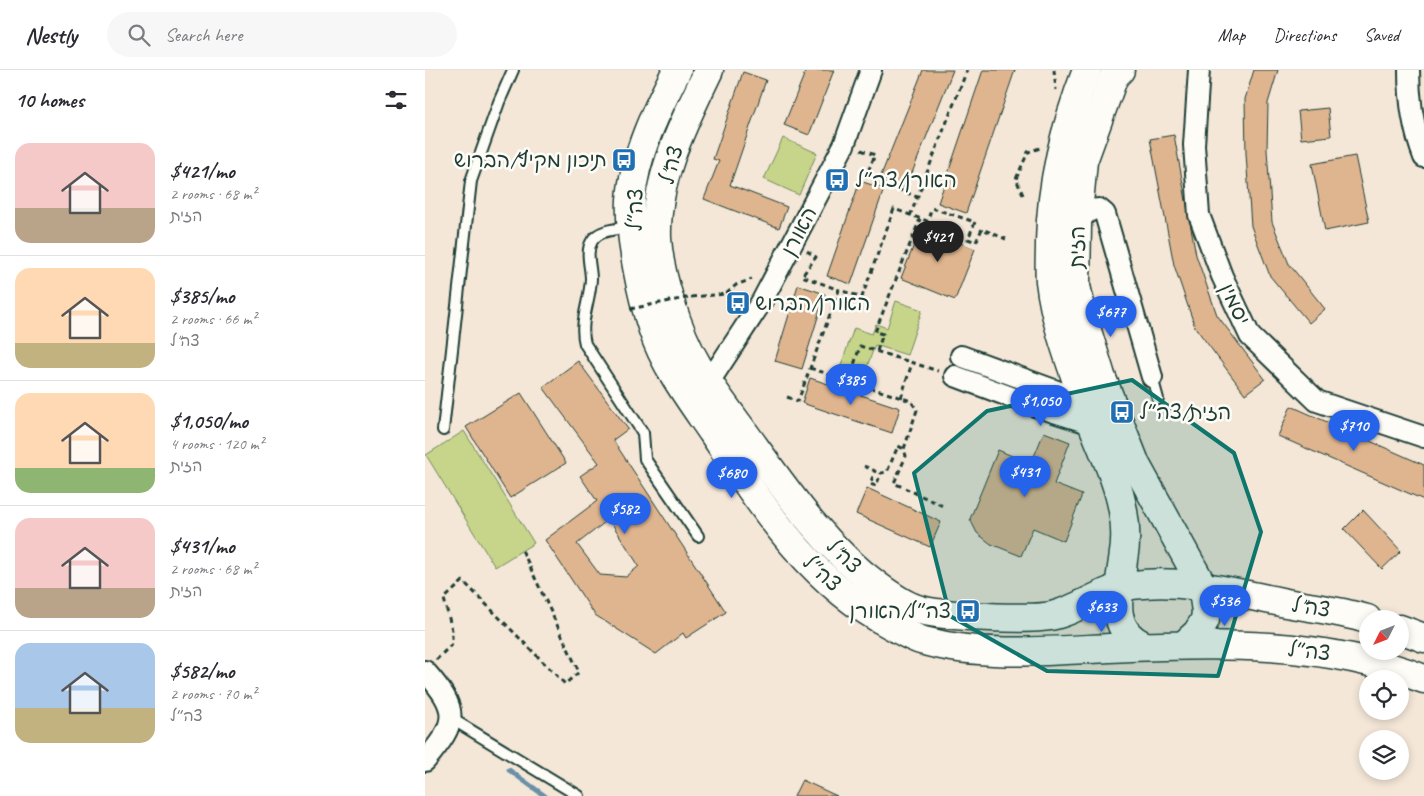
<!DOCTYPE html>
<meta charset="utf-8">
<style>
body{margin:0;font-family:Caveat,"Playpen Sans Hebrew",sans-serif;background:#f7f7f7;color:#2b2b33;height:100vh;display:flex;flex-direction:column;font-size:19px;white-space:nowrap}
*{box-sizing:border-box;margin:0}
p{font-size:16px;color:#7c7c81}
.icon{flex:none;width:28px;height:28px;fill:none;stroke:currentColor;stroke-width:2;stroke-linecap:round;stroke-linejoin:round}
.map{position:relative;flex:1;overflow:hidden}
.details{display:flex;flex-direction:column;background:#fff;width:425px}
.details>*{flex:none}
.needle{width:32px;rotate:228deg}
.buttons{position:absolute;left:934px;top:540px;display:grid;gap:10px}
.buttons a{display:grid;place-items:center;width:50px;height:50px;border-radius:50%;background:#fff;box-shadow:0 2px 8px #0003;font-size:25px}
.price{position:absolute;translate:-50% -42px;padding:0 11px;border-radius:18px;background:#2563eb;color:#fff;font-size:16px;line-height:32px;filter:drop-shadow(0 1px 2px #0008)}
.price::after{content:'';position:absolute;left:50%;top:30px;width:15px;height:11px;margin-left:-8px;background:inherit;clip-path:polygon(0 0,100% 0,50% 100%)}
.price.current{background:#222;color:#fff}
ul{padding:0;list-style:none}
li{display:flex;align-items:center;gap:15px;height:125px;padding:0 15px}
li+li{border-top:1px solid #e1e1e2}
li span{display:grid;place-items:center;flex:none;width:140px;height:100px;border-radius:15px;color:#555}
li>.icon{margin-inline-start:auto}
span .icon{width:60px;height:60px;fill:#fffc;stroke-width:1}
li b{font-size:21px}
h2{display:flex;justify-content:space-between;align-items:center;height:60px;padding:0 15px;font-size:21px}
header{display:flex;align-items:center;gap:30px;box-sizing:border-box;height:70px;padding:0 25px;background:#fff;border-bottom:1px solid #e1e1e2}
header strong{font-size:24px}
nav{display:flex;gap:28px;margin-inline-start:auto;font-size:18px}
.search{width:350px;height:45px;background:#f7f7f7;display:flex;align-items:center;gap:12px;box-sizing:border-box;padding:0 18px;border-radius:28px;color:#7c7c81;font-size:19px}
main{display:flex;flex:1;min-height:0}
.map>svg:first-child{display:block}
</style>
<header>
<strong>Nestly</strong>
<div class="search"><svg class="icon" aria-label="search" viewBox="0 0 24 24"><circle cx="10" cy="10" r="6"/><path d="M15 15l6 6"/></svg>Search here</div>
<nav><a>Map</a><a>Directions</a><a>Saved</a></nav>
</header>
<main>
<section class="details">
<h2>10 homes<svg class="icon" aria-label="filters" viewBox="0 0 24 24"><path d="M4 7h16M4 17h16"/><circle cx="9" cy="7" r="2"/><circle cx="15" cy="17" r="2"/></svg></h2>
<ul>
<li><span style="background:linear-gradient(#f6c9c9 65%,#b9a48a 0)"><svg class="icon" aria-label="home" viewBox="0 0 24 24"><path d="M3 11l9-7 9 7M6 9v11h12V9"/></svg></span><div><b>$421/mo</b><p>2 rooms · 68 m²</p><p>הזית</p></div></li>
<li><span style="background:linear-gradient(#ffd9b3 75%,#c2b280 0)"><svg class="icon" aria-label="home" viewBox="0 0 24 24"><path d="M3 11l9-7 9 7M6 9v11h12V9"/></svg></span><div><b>$385/mo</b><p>2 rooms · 66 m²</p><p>צה&quot;ל</p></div></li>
<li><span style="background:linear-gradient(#ffd9b3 75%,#8fb573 0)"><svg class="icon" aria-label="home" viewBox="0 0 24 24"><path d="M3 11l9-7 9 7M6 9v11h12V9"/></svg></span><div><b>$1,050/mo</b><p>4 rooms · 120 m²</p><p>הזית</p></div></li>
<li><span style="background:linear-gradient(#f6c9c9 70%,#b9a48a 0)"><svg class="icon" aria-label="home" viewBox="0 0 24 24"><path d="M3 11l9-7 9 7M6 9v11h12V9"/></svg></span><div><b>$431/mo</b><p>2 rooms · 68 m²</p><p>הזית</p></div></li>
<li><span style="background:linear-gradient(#a9c7e8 65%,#c2b280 0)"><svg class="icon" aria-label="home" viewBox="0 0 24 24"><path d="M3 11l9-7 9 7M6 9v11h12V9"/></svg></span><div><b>$582/mo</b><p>2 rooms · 70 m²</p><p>צה״ל</p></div></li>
</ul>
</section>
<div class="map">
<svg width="999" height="726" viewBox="0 0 999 726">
<rect width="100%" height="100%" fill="#f4e7d8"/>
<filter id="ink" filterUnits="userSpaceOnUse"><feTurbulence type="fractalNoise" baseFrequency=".02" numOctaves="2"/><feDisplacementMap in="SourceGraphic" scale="10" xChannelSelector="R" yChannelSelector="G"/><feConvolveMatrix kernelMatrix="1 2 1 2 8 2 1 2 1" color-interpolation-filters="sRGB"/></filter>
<g filter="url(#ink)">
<g fill="#c6d589" stroke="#72895e">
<polygon points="358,68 392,83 374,125 339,109"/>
<polygon points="471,231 497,240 482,285 450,275 439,305 415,298 429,258 447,264 451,254 462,258"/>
<polygon points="39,361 109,473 70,497 1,385"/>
</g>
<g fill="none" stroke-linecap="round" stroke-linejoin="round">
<polyline stroke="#6990a7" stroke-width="5" points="84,700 120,726"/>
</g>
<g fill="#dfb58f" stroke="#1f3d34" fill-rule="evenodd">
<polygon points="381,0 409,0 384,65 359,55"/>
<polygon points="498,0 528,0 481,118 455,108"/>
<polygon points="558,0 590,0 541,143 513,133"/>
<polygon points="829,0 853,0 843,33 842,80 847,152 864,194 900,239 884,253 845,206 826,156 821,84 820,29"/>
<polygon points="318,2 341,10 305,115 362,137 354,158 279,129 294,91 288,89"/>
<polygon points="903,38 906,66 876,69 873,41"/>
<polygon points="749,65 771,185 792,245 840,309 820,324 770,257 749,195 725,69"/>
<polygon points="930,86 944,152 900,161 887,94"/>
<polygon points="435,111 459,119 426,214 402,206"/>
<polygon points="496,157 550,179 530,230 476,208"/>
<polygon points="373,215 400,224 377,299 350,291"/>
<path d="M 153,291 L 203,359 L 188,370 L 301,542 L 261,568 L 258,563 L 231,584 L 170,545 L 120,470 L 172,431 L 155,406 L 174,393 L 118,317 ZM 184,449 L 214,496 L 201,507 L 175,505 L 152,474 Z"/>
<polygon points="385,308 475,338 467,363 377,333"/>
<polygon points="96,323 141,393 85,428 41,357"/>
<polygon points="866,336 999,395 999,430 853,366"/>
<polygon points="619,362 645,372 629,414 657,425 639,471 608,458 596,486 566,474 552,463 545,449 573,380 606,394"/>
<polygon points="442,418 516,452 505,477 431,444"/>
<polygon points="938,440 976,481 957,499 919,459"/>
<polygon points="377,710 412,726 369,726"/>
</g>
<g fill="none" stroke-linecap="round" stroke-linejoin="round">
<defs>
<g id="lane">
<path d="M 206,157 C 194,159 174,159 167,171 C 160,182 166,197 166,209 C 165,231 154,252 160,274 L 218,363 L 220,389 L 273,466"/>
<polyline points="727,307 733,329"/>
<polyline points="18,360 46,111 74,32 88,0"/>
<polyline points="27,649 154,726"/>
</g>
<g id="street">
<polyline points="774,0 769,75 774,145 797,206 825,266 892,331 999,367"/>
<path d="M 984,0 C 984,30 988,59 999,87"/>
<path d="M 652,154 C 658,146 663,139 674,139 L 680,144 L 727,307"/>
<polyline points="536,286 659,331 669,331"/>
<polyline points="530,306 610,336 667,354 673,347"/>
<polyline points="284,312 337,231 419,75 446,0"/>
<path d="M 0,601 C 34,640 34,651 0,691"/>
</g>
<g id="secondary">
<path d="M 252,0 C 232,39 209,85 206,130 C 204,166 216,225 228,260 C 240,297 267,332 288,363 C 337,436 386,514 466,555 C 477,561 487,568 499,571 C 558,587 623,581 684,578 C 790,573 899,570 999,609"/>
<path d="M 284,0 C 259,52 230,108 232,168 C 234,205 253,263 272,295 C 288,322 308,347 326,372 C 364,425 401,478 454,517 C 465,525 479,535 492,539 C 512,546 611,551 630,545 C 657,538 679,519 708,515 C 760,508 810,523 861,533 C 888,538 916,541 942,549"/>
<path d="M 662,0 C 640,57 626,112 625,173 C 625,185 624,199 625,211 C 630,253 646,294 660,334 C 672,370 692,405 698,441 C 701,457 701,474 698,490 C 694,522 682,561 720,576"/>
<polyline points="695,0 689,6 658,91 652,154 651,216 659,251 676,306 711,395 777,515 781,541 780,550 772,563 759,575"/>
<polyline points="975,559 999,568"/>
</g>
</defs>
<use href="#lane" stroke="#1f3d34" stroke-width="14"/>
<use href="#street" stroke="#1f3d34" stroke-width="24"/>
<use href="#secondary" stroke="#1f3d34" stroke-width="31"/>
<g stroke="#1f3d34" stroke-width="3" stroke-dasharray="5 4" stroke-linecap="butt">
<polyline points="629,0 631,20"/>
<polyline points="436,80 450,85 441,106 492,127"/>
<polyline points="598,125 591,109 603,82 615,78"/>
<polyline points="485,146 542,0"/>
<polyline points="382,181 391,187 377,206 414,220"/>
<polyline points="266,227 301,224 311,215 327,209"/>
<polyline points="452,281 458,264 450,262 495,149"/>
<polyline points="385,298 486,331 492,340 479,379 481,386 469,413 520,437"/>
<polyline points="424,311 435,276 513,301"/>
<polyline points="362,327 373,331 414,220 437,227 469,139 502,151 507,138 550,152 543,169 551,172 557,159 581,169"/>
<polyline points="476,328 487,293"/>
<polyline points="439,396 450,401 445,414 451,416 456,403 462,402 473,376 479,379"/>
<polyline points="11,590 27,574 27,560 19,529 38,511 140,614 154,602 97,480"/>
</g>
<use href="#lane" stroke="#fdfcf7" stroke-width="10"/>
<use href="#street" stroke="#fdfcf7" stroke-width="20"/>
<use href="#secondary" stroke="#fdfcf7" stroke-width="28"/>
<polyline stroke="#1f3d34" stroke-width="3" stroke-dasharray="5 4" stroke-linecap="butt" points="205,239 266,227"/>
</g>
</g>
<path fill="#0f766e" fill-opacity="0.2" stroke="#0f766e" stroke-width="4" stroke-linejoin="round" d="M 707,310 L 809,383 L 836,462 L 793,606 L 622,601 L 525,546 L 489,403 L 562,341 Z"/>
<defs>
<symbol id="bus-square" viewBox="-11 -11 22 22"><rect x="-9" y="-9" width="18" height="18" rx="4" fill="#1f6fb2" stroke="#fdfcf7"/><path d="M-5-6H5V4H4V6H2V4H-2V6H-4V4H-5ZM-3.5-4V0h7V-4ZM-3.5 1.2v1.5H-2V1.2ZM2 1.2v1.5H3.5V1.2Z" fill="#fff"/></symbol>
</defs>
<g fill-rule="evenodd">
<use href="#bus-square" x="185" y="76" width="28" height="28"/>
<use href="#bus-square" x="398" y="96" width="28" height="28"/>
<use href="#bus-square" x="299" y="219" width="28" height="28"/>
<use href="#bus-square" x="683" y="328" width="28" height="28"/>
<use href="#bus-square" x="529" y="527" width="28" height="28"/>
</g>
<g text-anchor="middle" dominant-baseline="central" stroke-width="5" stroke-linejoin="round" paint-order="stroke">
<g font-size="21" fill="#1f3d34" stroke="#fdfcf7" text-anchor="start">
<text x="182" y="90" text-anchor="end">תיכון מקיף/הברוש</text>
<text x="430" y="110">האורן/צה״ל</text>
<text x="330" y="233">האורן/הברוש</text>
<text x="714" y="342">הזית/צה״ל</text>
<text x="526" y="541" text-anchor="end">צה״ל/האורן</text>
</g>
<g font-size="21" fill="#1f3d34" stroke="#fdfcf7">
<text transform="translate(246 95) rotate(-75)">צה"ל</text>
<text transform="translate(210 140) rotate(-89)">צה״ל</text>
<text transform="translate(374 161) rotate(-62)">האורן</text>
<text transform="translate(652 177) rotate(-89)">הזית</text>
<text transform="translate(810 234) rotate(65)">יסמין</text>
<text transform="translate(419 486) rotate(44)">צה"ל</text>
<text transform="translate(397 503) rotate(42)">צה״ל</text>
<text transform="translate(886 537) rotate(9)">צה"ל</text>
<text transform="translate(884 581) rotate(6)">צה״ל</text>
</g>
</g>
</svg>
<div class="buttons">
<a><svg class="needle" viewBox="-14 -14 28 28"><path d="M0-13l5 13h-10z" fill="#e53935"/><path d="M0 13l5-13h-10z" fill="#7c7c81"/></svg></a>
<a><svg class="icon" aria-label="locate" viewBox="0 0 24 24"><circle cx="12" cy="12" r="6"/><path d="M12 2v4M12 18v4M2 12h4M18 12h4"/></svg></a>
<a><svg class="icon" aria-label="layers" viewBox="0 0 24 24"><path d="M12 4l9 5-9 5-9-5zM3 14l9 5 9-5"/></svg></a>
</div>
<b class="price current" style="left:513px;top:193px">$421</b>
<b class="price" style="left:686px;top:268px">$677</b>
<b class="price" style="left:426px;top:336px">$385</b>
<b class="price" style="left:616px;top:357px">$1,050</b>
<b class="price" style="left:929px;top:382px">$710</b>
<b class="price" style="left:600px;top:428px">$431</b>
<b class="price" style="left:307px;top:429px">$680</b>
<b class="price" style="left:200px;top:465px">$582</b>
<b class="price" style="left:800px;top:557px">$536</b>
<b class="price" style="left:677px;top:563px">$633</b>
</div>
</main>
